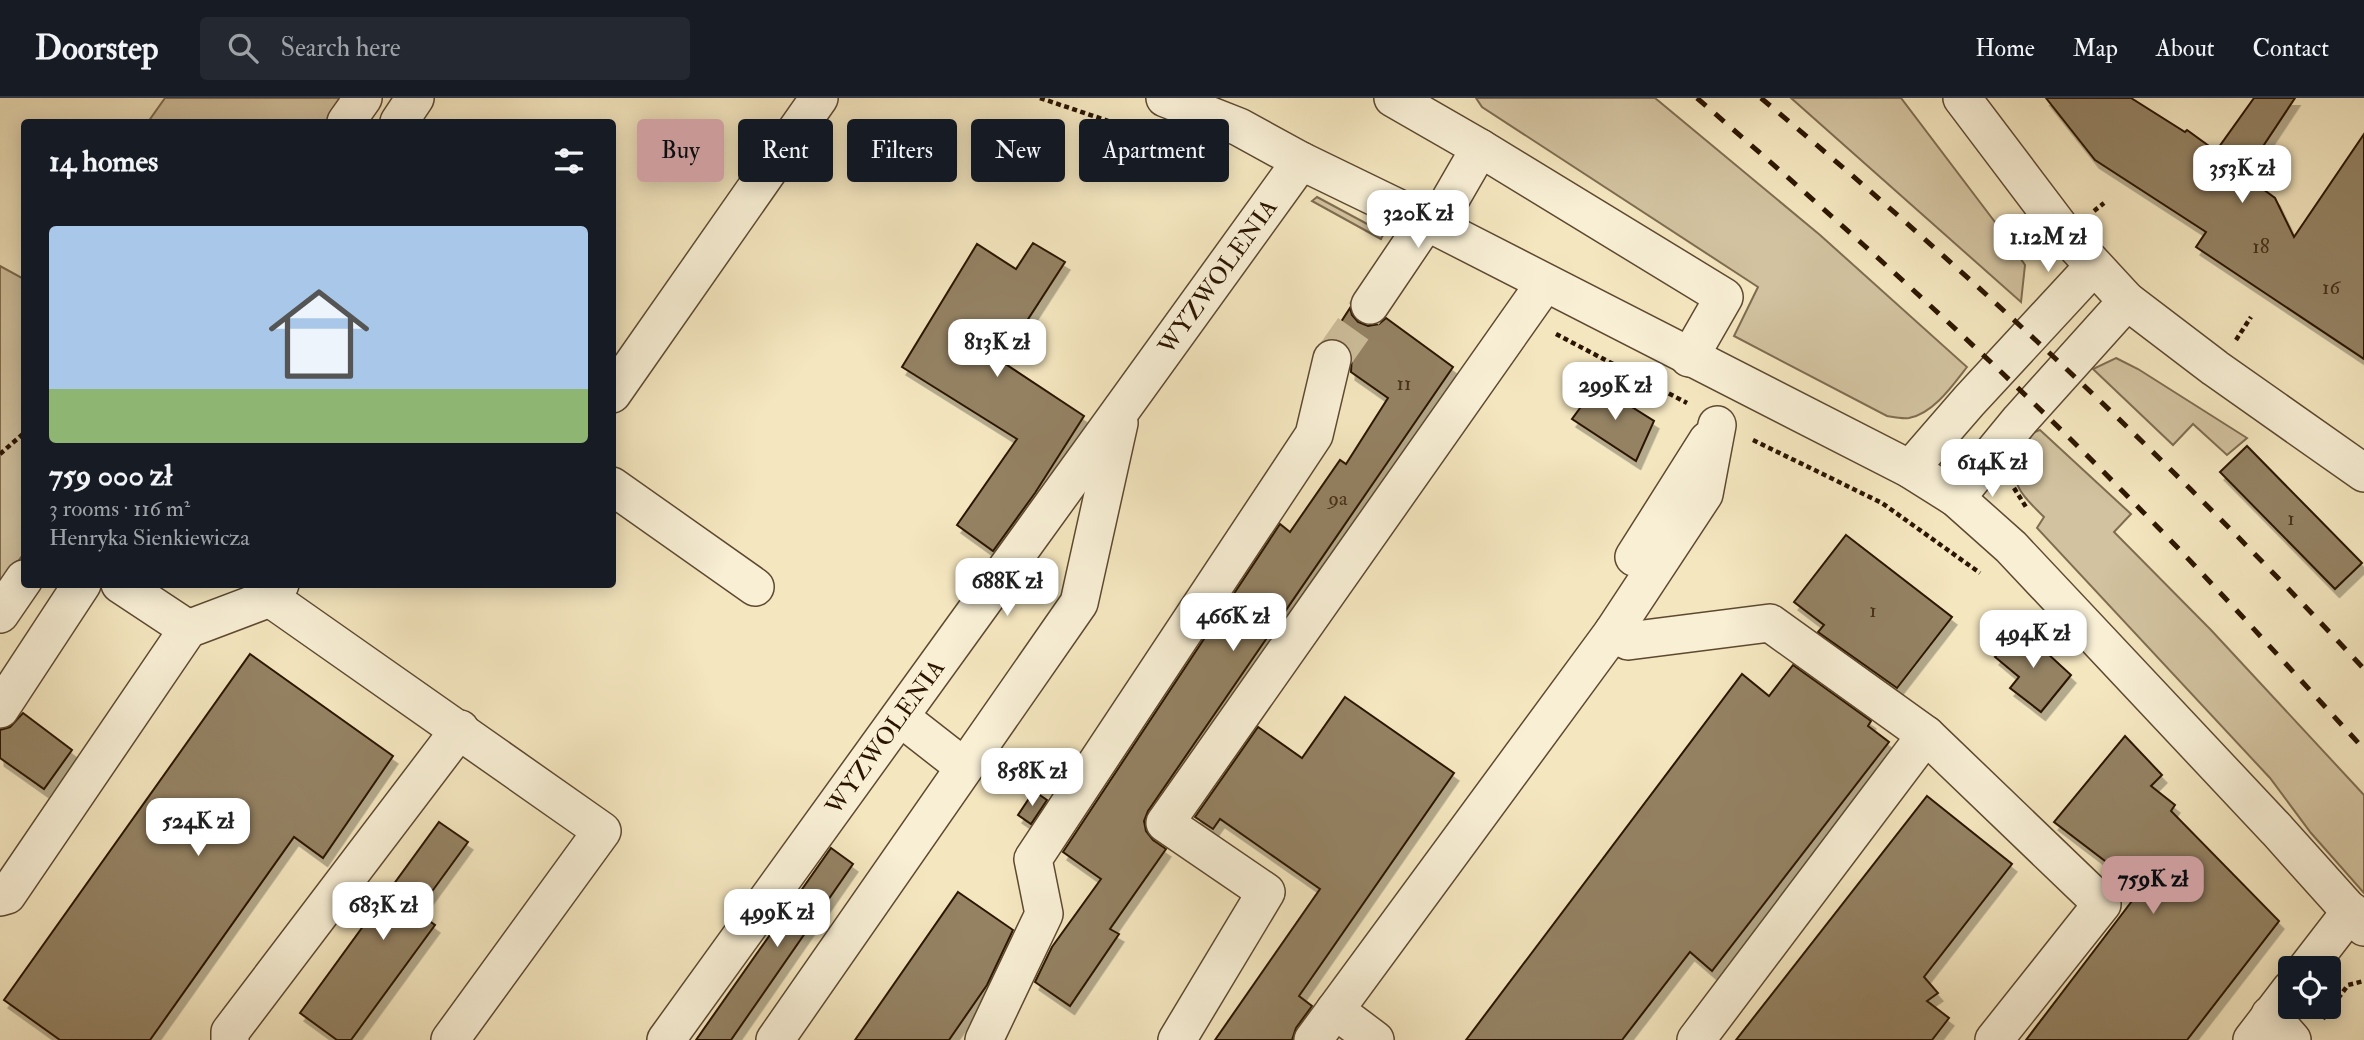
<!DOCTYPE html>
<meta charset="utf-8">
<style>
body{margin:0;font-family:"IM FELL Double Pica",serif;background:#242831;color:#f1f3f6;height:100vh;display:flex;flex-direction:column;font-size:26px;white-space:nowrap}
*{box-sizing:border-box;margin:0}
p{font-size:23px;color:#9ea1a6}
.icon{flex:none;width:38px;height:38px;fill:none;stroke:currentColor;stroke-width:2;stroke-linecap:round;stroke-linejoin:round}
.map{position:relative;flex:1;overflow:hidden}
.details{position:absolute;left:21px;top:21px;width:595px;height:469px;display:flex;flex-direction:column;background:#171b24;border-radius:7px;box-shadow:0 4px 18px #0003}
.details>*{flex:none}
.top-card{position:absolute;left:637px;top:21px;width:665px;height:63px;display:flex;gap:14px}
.tools{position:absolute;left:2278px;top:858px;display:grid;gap:14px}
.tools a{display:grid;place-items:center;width:63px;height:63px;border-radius:7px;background:#171b24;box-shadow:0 4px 18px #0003;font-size:35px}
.price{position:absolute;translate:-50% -60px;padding:0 16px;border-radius:14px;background:#fff;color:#222;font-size:23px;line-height:46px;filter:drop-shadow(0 2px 4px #0008)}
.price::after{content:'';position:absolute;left:50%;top:42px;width:21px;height:16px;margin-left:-10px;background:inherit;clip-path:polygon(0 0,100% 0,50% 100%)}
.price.on{background:#c59692;color:#111}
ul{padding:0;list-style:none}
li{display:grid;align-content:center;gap:14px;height:371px;padding:0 28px}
li span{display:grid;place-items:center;height:217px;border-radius:7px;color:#555}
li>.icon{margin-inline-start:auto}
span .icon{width:126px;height:126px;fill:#fffc;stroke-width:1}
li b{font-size:30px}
h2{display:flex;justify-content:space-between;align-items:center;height:84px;padding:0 28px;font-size:30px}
.tag{padding:0 24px;border-radius:7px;background:#171b24;box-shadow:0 4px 18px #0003;font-size:24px;line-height:63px}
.tag.on{background:#c59692;color:#111}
header{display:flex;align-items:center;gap:42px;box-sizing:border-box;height:98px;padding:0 35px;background:#171b24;border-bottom:2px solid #363941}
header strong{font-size:33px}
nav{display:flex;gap:38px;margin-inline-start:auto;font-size:24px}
.search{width:490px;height:63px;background:#242831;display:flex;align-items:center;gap:18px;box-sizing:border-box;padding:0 24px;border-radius:7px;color:#9ea1a6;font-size:26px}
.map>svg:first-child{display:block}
</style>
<header>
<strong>Doorstep</strong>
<div class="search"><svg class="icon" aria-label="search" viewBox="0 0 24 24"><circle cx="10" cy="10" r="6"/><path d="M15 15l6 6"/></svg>Search here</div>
<nav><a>Home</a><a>Map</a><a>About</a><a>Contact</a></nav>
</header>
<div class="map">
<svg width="2364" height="942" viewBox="0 0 2364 942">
<defs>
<filter id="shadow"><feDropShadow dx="4.5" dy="8" stdDeviation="0" flood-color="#0004"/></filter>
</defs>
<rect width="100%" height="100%" fill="#f4e6bf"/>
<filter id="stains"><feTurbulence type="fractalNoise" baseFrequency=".00286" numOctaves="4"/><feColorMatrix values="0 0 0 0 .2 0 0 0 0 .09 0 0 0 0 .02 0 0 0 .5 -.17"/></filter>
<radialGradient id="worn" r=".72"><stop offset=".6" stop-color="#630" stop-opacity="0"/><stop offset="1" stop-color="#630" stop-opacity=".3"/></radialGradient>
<g fill="#d2c29f" stroke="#7f6c50" stroke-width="2">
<polygon points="165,0 354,0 337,24 148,24"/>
<path d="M 1476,0 L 1655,0 L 1820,137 L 1967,269 C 1953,287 1933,316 1909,320 C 1902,321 1893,319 1887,318 L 1734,238 L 1758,189 L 1482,9 Z"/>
<polygon points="1791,0 1901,0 2001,132 2025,167 2021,204"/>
<polygon points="1317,99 1384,135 1381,141 1312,103"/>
<polygon points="0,168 24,181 24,455 0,489"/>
<polygon points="2116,260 2138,271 2247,340 2227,357 2193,326 2173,347 2093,271"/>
<path d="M 2040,332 L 2131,416 L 2114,434 L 2211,532 L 2364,697 L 2364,795 L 2311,735 L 2270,680 L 2037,430 L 2044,419 C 2006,382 2011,380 2032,335 Z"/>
</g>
<g fill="#948263" stroke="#2c1500" stroke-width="2" filter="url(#shadow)">
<polygon points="2046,0 2131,0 2185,34 2187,32 2216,53 2254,0 2295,0 2244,77 2275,100 2294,139 2364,36 2364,261 2196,149 2206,134 2095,62"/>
<polygon points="1033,145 1065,164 1001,263 1084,318 1035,395 993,453 957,427 1017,341 902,269 977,146 1016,171"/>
<polygon points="1350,210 1352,217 1358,224 1368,228 1379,226 1386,220 1453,269 1148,713 1144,723 1146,733 1153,742 1166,751 1110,831 1119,836 1070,908 1035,884 1052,849 1101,781 1063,754 1280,426 1290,434 1340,362 1346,366 1388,300 1351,274 1352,256 1347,246 1337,241 1330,241"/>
<polygon points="1597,287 1654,323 1636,363 1572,321"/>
<polygon points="2247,348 2362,465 2335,491 2220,374"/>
<polygon points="1846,437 1952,519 1897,590 1818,534 1824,527 1794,504"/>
<polygon points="2020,530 2071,577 2041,614 2010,590 2019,579 1995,559"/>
<polygon points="250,556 393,658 323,760 294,739 150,942 60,942 4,902"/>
<polygon points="1793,567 1871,623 1868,628 1889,644 1712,873 1690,854 1622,942 1466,942 1742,576 1769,598"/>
<polygon points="1345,599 1454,675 1299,898 1312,908 1296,930 1292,942 1215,942 1320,791 1220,721 1213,731 1195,719 1258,629 1302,660"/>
<polygon points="23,615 72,652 44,691 0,660 0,632 10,629"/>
<polygon points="2125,638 2162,677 2151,688 2175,707 2171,713 2279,823 2187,942 2026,942 2135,799 2117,785 2122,776 2054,724"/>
<polygon points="1034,693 1047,702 1031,726 1018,717"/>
<polygon points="1927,698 2012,766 1924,879 1938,895 1927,903 1949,920 1932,942 1736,942"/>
<polygon points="439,724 468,744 417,814 435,827 351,942 337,942 300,915"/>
<polygon points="831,750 853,766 731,942 696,942"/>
<polygon points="958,794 1013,832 987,887 949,942 855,942"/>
</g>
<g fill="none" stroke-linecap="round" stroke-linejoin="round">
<polyline stroke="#ccbc99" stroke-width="37" stroke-dasharray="37 18" stroke-linecap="butt" points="1332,261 1370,207"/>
<defs>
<g id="minor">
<polyline points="1165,0 1239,29 1301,63 1435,128 1910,371 1956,400 2011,449 2277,732 2364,829"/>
<polyline points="1393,0 1480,50 1724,199 1689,260"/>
<polyline points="1962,0 2064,135 2127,203 2215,270 2364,375"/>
<polyline points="346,24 363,0"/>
<polyline points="399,24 415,0"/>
<polyline points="1435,128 1480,50"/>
<polyline points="1370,207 1426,124"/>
<polyline points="612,296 819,0"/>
<polyline points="1910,371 1969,303 2093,169"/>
<polyline points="612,388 755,489"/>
<polyline points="1956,400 2020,322 2127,203"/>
<polyline points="1634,459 1708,342"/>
<polyline points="120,486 188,531"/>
<polyline points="270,500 602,733 450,942"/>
<polyline points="0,516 24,481"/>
<polyline points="1613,534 1628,543 1770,525 1926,637 1696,942"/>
<polyline points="0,611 82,486"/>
<polyline points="900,619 964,669"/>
<polyline points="1926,637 2102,806 1994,942"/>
<polyline points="0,799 7,797 188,531 270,500 280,486"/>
<polyline points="2307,870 2351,813"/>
<polyline points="1335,912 1375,942"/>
<polyline points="2270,917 2292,942"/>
<polyline points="230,942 230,934 460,631"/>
<path id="s1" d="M 666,942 L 1301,63"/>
<polyline points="775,942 1079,505 1119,325"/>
<polyline points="984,942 1044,816 1033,761 1314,337 1332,261"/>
<polyline points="1177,942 1266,794 1165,725 1545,185"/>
<polyline points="1313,942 1613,534 1704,396 1717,327"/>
<polyline points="2252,942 2291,891"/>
</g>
</defs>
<use href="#minor" stroke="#5e4930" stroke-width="40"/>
<g stroke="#2c1500" stroke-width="4.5" stroke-dasharray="5 3.5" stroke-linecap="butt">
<polyline points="1040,0 1129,30 1230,70"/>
<polyline points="2094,113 2104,105"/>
<polyline points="1556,236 1687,305"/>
<polyline points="2236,242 2251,219"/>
<polyline points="1753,342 1882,405 1980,475"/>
<polyline points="0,356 24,335"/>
<polyline points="2014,390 2026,409"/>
<polyline points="2323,921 2348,887 2364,883"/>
</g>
<use href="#minor" stroke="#f8efd5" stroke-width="37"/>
<g stroke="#2c1500" stroke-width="5" stroke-dasharray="12 12" stroke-linecap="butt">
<path d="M 1697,0 C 1849,132 2000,267 2140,411 C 2217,489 2290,571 2364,651"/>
<path d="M 1761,0 C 1974,178 2175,367 2364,571"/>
</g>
</g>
<g text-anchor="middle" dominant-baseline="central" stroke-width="7" stroke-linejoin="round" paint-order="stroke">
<g font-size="21" fill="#463019">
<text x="2261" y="148">18</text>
<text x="2331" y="189">16</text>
<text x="1404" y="285">11</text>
<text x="1338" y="400">9a</text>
<text x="2291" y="420">1</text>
<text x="1873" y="512">1</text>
</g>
<g font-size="24" fill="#2c1500" stroke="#f8efd5">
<text stroke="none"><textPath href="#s1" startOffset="942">WYZWOLENIA</textPath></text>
<text stroke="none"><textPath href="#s1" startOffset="374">WYZWOLENIA</textPath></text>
</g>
</g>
<rect width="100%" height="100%" filter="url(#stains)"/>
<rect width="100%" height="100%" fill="url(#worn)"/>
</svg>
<div class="tools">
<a><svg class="icon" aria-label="locate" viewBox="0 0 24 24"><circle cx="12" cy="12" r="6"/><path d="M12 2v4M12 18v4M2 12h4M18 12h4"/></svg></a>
</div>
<b class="price" style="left:2242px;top:107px">353K zł</b>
<b class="price" style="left:1418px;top:152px">320K zł</b>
<b class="price" style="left:2048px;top:176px">1.12M zł</b>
<b class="price" style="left:997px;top:281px">813K zł</b>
<b class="price" style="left:1615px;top:324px">299K zł</b>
<b class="price" style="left:1992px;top:401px">614K zł</b>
<b class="price" style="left:1007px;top:520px">688K zł</b>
<b class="price" style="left:1233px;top:555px">466K zł</b>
<b class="price" style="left:2033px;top:572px">494K zł</b>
<b class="price" style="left:1032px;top:710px">858K zł</b>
<b class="price" style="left:198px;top:760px">524K zł</b>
<b class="price on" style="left:2153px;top:818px">759K zł</b>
<b class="price" style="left:383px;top:844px">683K zł</b>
<b class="price" style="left:777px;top:851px">499K zł</b>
<div class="top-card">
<a class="tag on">Buy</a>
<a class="tag">Rent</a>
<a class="tag">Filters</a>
<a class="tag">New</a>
<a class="tag">Apartment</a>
</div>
<section class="details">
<h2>14 homes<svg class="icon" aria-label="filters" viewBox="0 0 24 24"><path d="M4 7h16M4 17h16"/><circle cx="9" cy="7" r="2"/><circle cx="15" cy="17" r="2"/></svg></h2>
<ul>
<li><span style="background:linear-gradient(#a9c7e8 75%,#8fb573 0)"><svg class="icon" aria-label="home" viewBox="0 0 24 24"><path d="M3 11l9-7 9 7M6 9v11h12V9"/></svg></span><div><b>759 000 zł</b><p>3 rooms · 116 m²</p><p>Henryka Sienkiewicza</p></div></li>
</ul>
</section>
</div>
